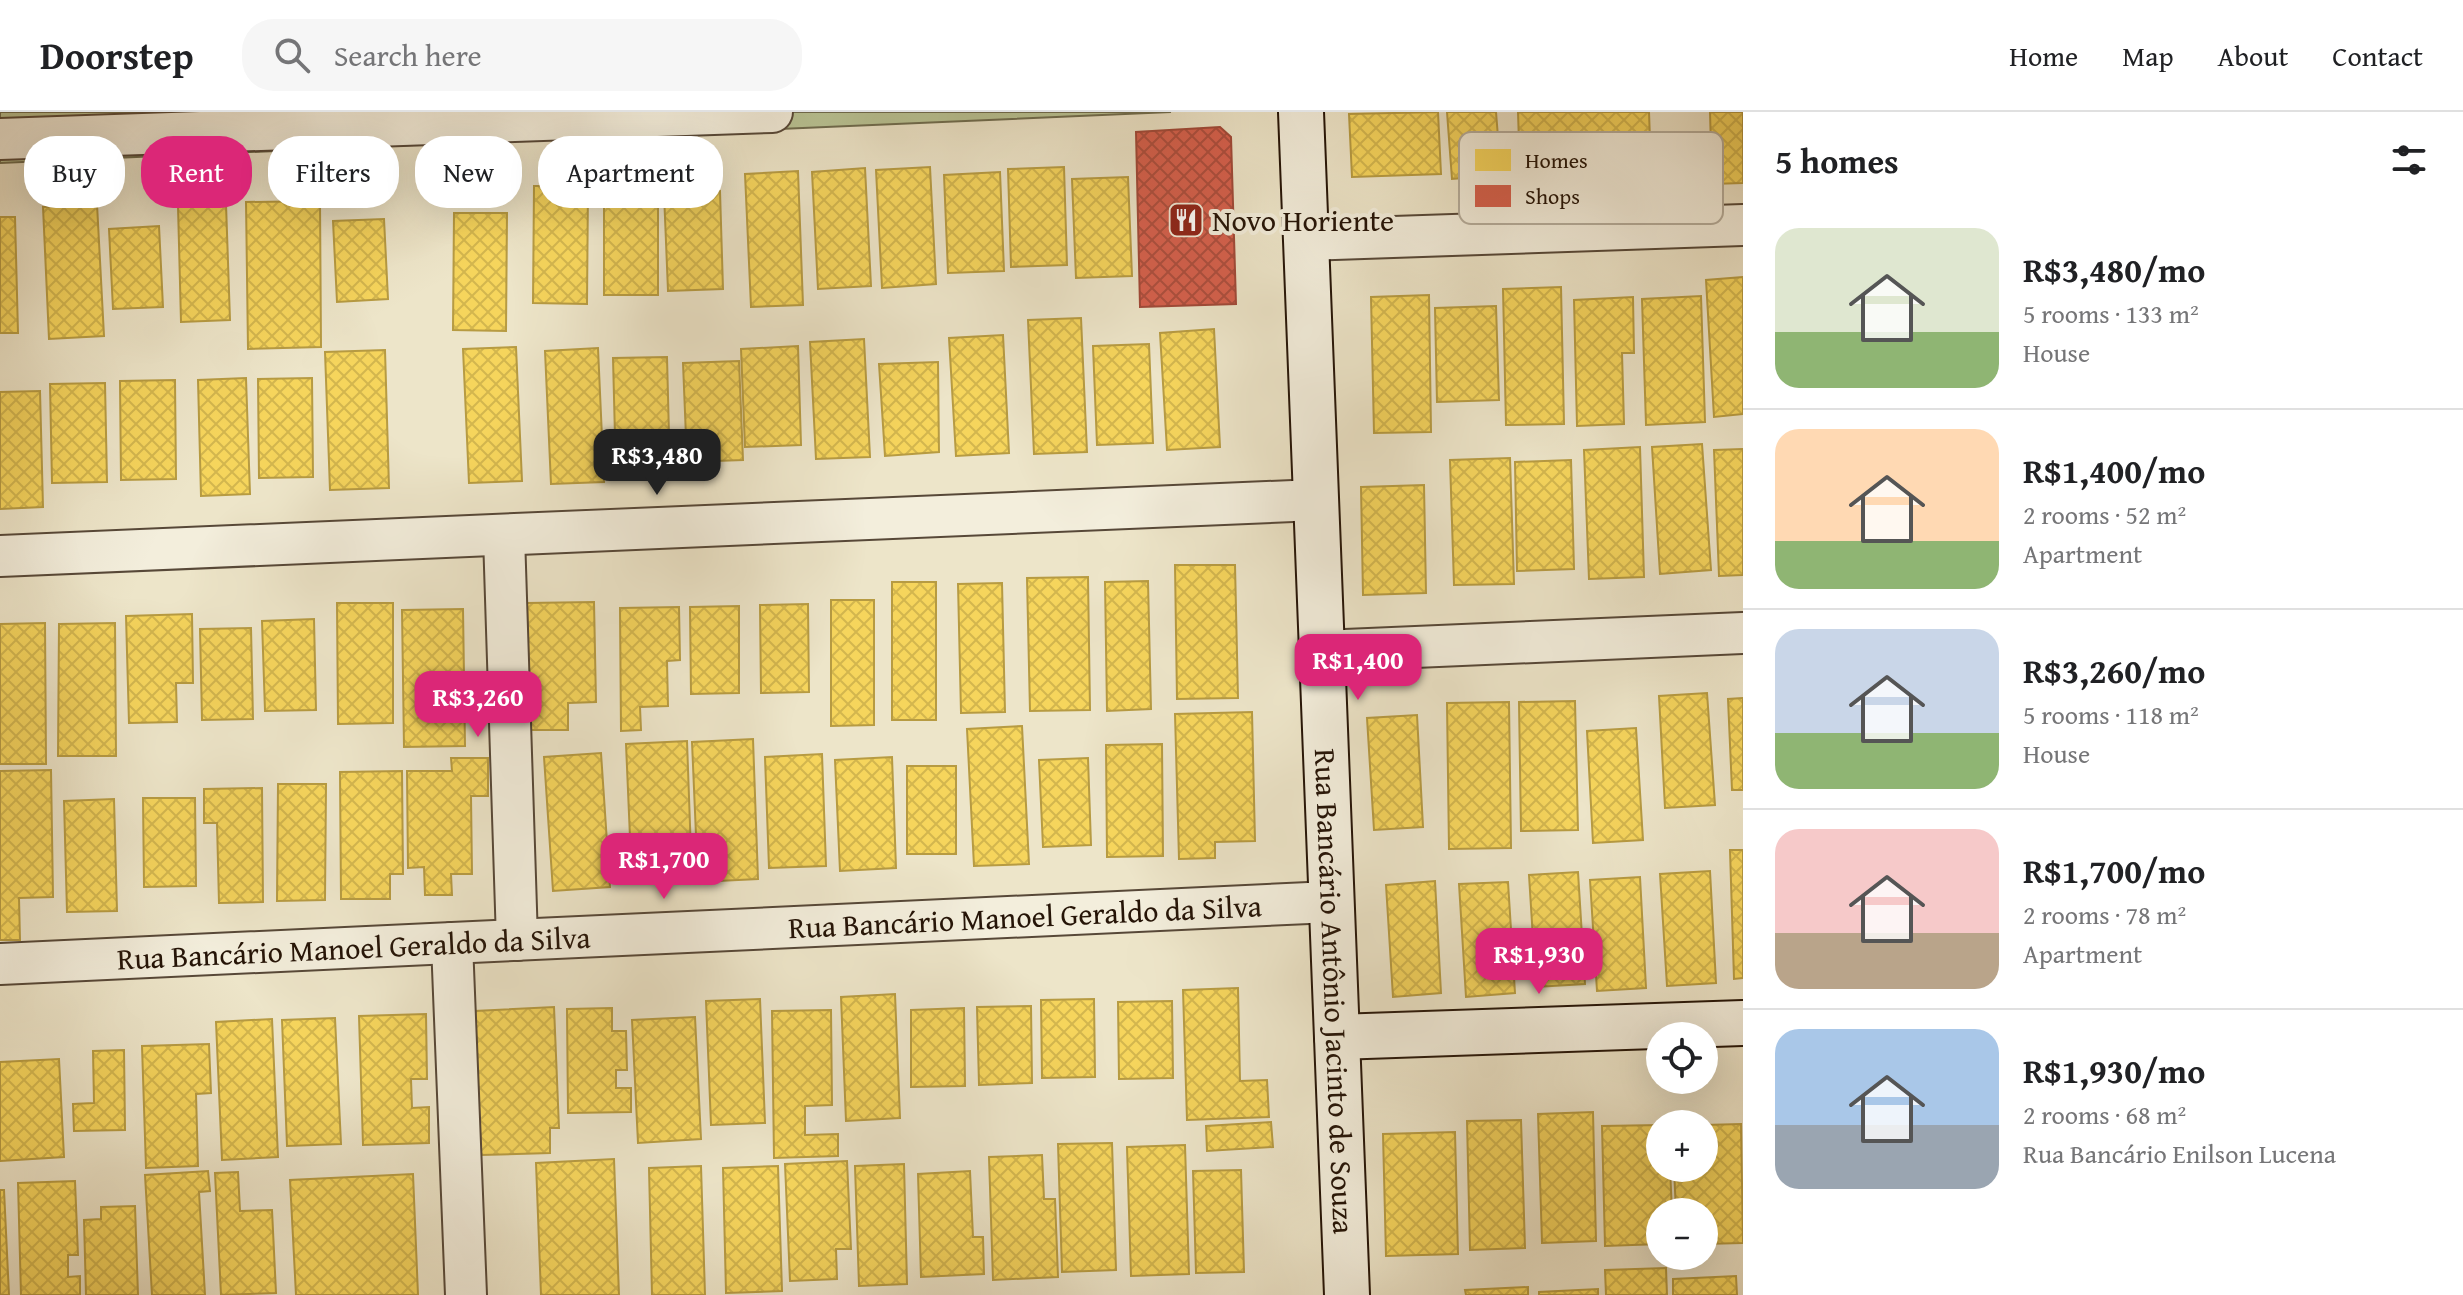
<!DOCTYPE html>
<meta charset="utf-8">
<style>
body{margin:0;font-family:"Gentium Book Plus",serif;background:#f6f6f6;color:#202124;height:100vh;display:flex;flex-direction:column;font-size:30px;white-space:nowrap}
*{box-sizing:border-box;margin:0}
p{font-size:26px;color:#757577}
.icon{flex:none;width:44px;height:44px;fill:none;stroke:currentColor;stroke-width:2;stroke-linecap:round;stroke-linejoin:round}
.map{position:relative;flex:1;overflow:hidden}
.drawer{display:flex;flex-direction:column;background:#fff;width:720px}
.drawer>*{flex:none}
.hud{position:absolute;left:24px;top:24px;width:760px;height:72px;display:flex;gap:16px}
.tools{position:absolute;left:1646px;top:910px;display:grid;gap:16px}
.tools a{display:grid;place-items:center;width:72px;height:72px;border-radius:50%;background:#fff;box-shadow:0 8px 32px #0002;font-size:40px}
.price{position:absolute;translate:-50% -68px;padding:0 18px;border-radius:16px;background:#db2777;color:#fff;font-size:26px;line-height:52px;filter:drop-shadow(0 2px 4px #0008)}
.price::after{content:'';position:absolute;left:50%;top:48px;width:24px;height:18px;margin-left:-12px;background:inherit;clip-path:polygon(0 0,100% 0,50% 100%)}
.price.on{background:#222;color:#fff}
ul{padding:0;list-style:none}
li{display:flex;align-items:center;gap:24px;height:200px;padding:0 32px}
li+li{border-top:2px solid #e0e0e0}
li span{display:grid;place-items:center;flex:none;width:224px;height:160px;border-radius:24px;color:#555}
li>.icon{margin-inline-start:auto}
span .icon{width:96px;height:96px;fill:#fffc;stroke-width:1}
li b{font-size:34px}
h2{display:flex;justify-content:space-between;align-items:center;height:96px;padding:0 32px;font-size:34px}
.pill{padding:0 28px;border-radius:32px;background:#fff;box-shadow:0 8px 32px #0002;font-size:28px;line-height:72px}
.pill.on{background:#db2777;color:#fff}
header{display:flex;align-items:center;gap:48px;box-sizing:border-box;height:112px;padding:0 40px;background:#fff;border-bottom:2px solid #e0e0e0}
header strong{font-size:38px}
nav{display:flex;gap:44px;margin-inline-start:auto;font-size:28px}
.search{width:560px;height:72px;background:#f6f6f6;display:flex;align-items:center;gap:20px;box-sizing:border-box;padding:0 28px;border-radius:32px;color:#757577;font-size:30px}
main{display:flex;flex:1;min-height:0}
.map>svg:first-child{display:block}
</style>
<header>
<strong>Doorstep</strong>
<div class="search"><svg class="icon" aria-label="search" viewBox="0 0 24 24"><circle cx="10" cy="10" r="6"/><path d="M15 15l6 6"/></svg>Search here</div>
<nav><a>Home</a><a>Map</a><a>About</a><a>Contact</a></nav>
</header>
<main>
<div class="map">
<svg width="1743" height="1183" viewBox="0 0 1743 1183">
<defs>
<pattern id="homes-cross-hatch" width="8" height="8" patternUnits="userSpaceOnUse" patternTransform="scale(2)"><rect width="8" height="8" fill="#f6d55c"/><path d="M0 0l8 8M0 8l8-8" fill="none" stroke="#d3b64e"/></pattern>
<pattern id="shops-cross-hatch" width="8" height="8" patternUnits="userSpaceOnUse" patternTransform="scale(2)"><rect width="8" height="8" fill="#d6604d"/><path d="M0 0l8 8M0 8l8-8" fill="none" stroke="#ad4e3e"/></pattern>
</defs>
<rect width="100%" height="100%" fill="#ede5c9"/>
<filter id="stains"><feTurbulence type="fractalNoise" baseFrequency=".0025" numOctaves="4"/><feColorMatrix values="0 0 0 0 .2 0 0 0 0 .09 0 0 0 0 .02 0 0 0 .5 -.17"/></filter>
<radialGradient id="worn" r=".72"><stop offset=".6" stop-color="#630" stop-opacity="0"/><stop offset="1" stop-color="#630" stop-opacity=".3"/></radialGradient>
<polygon fill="#b9c495" stroke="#6f6c4e" stroke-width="2" points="0,0 1171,0 0,51"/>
<g fill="url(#homes-cross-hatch)" stroke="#b79b42" stroke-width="2">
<polygon points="1438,0 1441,62 1352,65 1349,2"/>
<polygon points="1447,0 1496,0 1501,63 1452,67"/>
<polygon points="1518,0 1649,0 1651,56 1520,62"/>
<polygon points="1710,0 1743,0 1743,71 1712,72"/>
<polygon points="930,55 936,172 882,176 876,58"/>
<polygon points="1064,55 1067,153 1011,155 1008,57"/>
<polygon points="865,56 871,174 818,177 812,60"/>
<polygon points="798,59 803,193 751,195 745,62"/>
<polygon points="1000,60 1004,159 948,161 944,63"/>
<rect x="604" y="65" width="54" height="118"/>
<polygon points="1128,65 1132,164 1076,166 1072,67"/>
<polygon points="534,74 588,74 587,192 533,191"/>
<polygon points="720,79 723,177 668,179 664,81"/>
<polygon points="320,89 321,235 248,237 246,90"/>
<polygon points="97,92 104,224 49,227 43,95"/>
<polygon points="226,92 230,208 181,210 178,94"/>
<polygon points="454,101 507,101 506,219 453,218"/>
<polygon points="0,105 15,105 18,221 0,221"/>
<polygon points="384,107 388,187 337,190 333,109"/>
<polygon points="159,114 163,195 113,197 109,117"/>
<polygon points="1743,165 1743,302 1714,305 1706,168"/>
<polygon points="1561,175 1564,312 1506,313 1503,177"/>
<polygon points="1429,183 1431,320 1374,321 1371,185"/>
<polygon points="1701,184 1705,310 1646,313 1642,187"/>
<polygon points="1633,185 1634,241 1622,241 1624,312 1577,314 1574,188"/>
<polygon points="1496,194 1499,288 1437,290 1435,196"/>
<polygon points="1081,206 1087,340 1034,342 1028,208"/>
<polygon points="1214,217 1220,335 1167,338 1160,221"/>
<polygon points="1003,223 1009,341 956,344 949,226"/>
<polygon points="864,227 870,345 816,347 810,230"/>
<polygon points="1149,232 1153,331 1097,333 1093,234"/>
<polygon points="798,234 801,333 745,335 741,237"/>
<polygon points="516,235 522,369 469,371 463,237"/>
<polygon points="598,236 604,370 551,372 545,239"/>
<polygon points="385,238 389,376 330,378 325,240"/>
<polygon points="667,245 670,362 616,364 613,246"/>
<polygon points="739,249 743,348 687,350 683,251"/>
<polygon points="938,250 939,340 885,344 879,252"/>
<polygon points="246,266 250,382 201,384 198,268"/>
<polygon points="312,266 313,365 259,366 258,267"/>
<polygon points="175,268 176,367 121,368 120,269"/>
<polygon points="105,271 107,370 52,371 50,272"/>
<polygon points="40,279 43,395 0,397 0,280"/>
<polygon points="1702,332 1711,458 1660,462 1652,335"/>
<polygon points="1640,335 1644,465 1589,467 1584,338"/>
<polygon points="1743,337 1743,463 1719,464 1714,338"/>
<polygon points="1510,346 1514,472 1454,473 1450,348"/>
<polygon points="1571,348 1574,457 1517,459 1515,350"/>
<polygon points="1424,373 1426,481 1363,483 1361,375"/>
<polygon points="1175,453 1235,453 1238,586 1177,587"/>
<polygon points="1088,465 1090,598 1030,599 1027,466"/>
<polygon points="1148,469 1151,597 1107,599 1105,470"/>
<rect x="892" y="470" width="44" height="138"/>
<polygon points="1002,471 1005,600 961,601 958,472"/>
<polygon points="831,488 874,488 874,613 831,614"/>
<polygon points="594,490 596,590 568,591 568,618 530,618 527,491"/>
<polygon points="337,491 393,491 393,611 338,612"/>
<polygon points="808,492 809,580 761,581 760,493"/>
<polygon points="739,494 739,581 691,582 690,495"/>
<polygon points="679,495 680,548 667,549 668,594 640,595 641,618 621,619 620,496"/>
<polygon points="463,497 465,634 404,635 402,498"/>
<polygon points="192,502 193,571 176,571 177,610 129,611 126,504"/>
<polygon points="314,507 316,598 265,599 262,509"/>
<polygon points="45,511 46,652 0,652 0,512"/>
<polygon points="115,511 116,644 58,644 59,512"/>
<polygon points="251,516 253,607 202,608 200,517"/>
<polygon points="1707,581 1715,693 1665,696 1659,584"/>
<polygon points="1743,586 1743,678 1732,678 1728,587"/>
<polygon points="1575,589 1578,718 1521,719 1519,590"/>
<polygon points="1509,590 1511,736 1449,737 1447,591"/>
<polygon points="1252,600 1255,729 1215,730 1215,746 1179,747 1175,602"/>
<polygon points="1417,603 1423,715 1374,718 1367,606"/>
<polygon points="1022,614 1029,752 974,754 967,617"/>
<polygon points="1636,616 1643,728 1593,731 1587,619"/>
<polygon points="753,627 758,767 698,770 692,630"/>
<polygon points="687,629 692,769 632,772 626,632"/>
<polygon points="1162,632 1163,744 1107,745 1106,633"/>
<polygon points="601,641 610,775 553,779 544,645"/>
<polygon points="822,642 826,754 769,756 765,645"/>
<polygon points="892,645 896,756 840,759 835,648"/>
<polygon points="451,646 488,646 488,684 471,684 472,762 451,762 452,783 425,783 424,755 408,756 407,659 452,659"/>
<polygon points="1088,646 1091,733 1043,735 1039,648"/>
<rect x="907" y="654" width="49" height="88"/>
<polygon points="51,658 53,785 19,786 20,828 0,828 0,659"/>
<polygon points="402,659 403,762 390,762 390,787 341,787 340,660"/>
<polygon points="278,672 326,672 325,788 277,789"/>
<polygon points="262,676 263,790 219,791 217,711 204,711 204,677"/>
<polygon points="143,686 195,686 196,774 144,775"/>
<polygon points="114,687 117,799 67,800 64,689"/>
<polygon points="1730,738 1743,738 1743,866 1734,867"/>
<polygon points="1710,759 1716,871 1667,874 1660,762"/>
<polygon points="1578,760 1585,872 1536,875 1529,763"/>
<polygon points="1640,765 1646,876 1597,879 1590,768"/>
<polygon points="1435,769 1441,881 1393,885 1386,773"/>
<polygon points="1508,770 1515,881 1466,885 1459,772"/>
<polygon points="1238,876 1240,969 1267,968 1269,1005 1187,1008 1183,878"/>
<polygon points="895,882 900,1006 846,1009 841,885"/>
<polygon points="760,887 765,1011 711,1013 706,889"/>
<polygon points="1094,887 1095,965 1042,966 1041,888"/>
<polygon points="1172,889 1173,966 1119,967 1118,890"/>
<polygon points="1031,894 1032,971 979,973 977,895"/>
<polygon points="554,895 559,1016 550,1016 550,1041 481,1043 475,899"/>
<polygon points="612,896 612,919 626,919 627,958 616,958 616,976 631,976 631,1000 568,1001 567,897"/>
<polygon points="964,896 965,974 911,975 911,898"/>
<polygon points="831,898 832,993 805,994 805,1023 838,1022 838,1044 774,1046 772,899"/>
<polygon points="426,902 427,967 411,967 412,996 429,995 429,1031 363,1033 359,904"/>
<polygon points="695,905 701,1027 638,1031 632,908"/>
<polygon points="335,906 341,1032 287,1034 282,908"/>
<polygon points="272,907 278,1045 222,1048 216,910"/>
<polygon points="209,932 211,981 196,982 198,1054 146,1056 142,934"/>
<polygon points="124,938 125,1018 74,1019 73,992 94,991 93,939"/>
<polygon points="59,947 64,1045 0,1049 0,950"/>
<polygon points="1593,1000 1596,1129 1542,1131 1538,1002"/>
<polygon points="1521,1008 1525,1136 1470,1138 1467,1009"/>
<polygon points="1271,1010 1273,1035 1207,1039 1206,1014"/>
<polygon points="1741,1012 1743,1131 1704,1132 1704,1100 1676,1100 1674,1056 1704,1056 1704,1013"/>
<polygon points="1660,1013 1660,1056 1670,1056 1672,1100 1660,1100 1660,1132 1605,1134 1602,1014"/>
<polygon points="1455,1020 1458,1142 1386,1144 1383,1022"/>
<polygon points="1112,1031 1116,1158 1062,1160 1058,1032"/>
<polygon points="1185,1033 1189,1162 1131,1164 1127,1035"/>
<polygon points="1042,1043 1044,1087 1055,1087 1058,1165 993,1168 989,1045"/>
<polygon points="614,1047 619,1183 541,1183 536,1051"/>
<polygon points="847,1049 851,1137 836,1137 837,1167 790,1169 785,1052"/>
<polygon points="904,1052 907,1172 859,1174 855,1054"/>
<polygon points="701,1054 705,1183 652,1183 649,1056"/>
<polygon points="778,1054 782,1179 726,1181 723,1056"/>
<polygon points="1241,1058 1244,1160 1196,1161 1193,1059"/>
<polygon points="208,1059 210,1079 199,1080 205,1183 152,1183 145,1063"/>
<polygon points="970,1059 973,1125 983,1125 984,1162 921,1165 918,1062"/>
<polygon points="238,1060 240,1099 272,1098 276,1181 221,1183 215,1061"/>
<polygon points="413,1062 418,1183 296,1183 290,1068"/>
<polygon points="75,1069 78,1143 68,1143 68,1165 80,1164 80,1183 21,1183 18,1071"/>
<polygon points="0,1078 4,1078 9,1183 0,1183"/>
<polygon points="135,1094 138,1183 86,1183 84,1108 101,1107 101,1095"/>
<polygon points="1666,1156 1667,1183 1606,1183 1605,1158"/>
<polygon points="1736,1164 1737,1183 1673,1183 1673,1167"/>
<polygon points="1528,1175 1528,1183 1466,1183 1465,1178"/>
<polygon points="1598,1177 1598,1183 1539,1183 1539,1180"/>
</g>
<polygon fill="url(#shops-cross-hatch)" stroke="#a14938" stroke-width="2" points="1220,15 1231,25 1236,192 1140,195 1136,20"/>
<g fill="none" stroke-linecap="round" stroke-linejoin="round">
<defs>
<g id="street">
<polyline points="0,27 772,0"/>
<polyline points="1305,128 1743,113"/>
<polyline points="504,424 517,828"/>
<polyline points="0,444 1316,388"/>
<polyline points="1322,539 1743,521"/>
<polyline points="452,831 466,1183"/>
<path id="s1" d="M 0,852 L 1331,790"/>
</g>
<g id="secondary">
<path id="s2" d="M 1301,0 L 1347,1183"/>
<polyline points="1337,925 1743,911"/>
</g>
</defs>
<use href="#street" stroke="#574838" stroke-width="44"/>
<use href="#secondary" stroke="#251407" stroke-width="48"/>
<use href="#street" stroke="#f3eedc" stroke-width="40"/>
<use href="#secondary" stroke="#f3eedc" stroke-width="44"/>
</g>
<defs>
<symbol id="restaurant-square" viewBox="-11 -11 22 22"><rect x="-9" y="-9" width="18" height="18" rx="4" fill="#8f2418" stroke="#f3eedc"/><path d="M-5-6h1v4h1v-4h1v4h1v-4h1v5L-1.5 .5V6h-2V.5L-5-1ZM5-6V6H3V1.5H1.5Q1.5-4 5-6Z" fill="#fff"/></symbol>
</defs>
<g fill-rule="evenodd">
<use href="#restaurant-square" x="1166" y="88" width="40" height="40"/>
</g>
<g text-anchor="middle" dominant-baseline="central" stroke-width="8" stroke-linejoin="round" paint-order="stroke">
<g font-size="30" fill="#251407" stroke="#f3eedc" text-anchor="start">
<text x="1212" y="108">Novo Horiente</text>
</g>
<g font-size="30" fill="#251407" stroke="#f3eedc">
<text stroke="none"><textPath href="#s1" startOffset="1026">Rua Bancário Manoel Geraldo da Silva</textPath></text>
<text stroke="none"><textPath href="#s1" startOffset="354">Rua Bancário Manoel Geraldo da Silva</textPath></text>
<text stroke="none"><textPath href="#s2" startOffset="880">Rua Bancário Antônio Jacinto de Souza</textPath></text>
</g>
</g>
<rect x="1459" y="20" width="264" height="92" rx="12" fill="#f3eedc" stroke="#b5ad9c" stroke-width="2"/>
<rect x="1475" y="37" width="36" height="22" fill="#f6d55c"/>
<rect x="1475" y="73" width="36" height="22" fill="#d6604d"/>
<g font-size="22" fill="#251407">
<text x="1525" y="56">Homes</text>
<text x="1525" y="92">Shops</text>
</g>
<rect width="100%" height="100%" filter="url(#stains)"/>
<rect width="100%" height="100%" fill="url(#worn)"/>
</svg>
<div class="tools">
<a><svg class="icon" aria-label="locate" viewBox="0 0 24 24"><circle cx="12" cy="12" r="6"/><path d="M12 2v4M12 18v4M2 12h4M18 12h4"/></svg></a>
<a>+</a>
<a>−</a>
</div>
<b class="price on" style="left:657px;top:385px">R$3,480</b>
<b class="price" style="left:1358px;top:590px">R$1,400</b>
<b class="price" style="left:478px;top:627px">R$3,260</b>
<b class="price" style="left:664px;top:789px">R$1,700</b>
<b class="price" style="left:1539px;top:884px">R$1,930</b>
<div class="hud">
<a class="pill">Buy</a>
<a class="pill on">Rent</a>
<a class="pill">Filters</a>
<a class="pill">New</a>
<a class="pill">Apartment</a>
</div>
</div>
<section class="drawer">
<h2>5 homes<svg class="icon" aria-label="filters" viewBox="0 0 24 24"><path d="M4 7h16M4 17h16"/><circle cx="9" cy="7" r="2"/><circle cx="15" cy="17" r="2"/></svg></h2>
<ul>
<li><span style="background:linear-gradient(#dfe7d0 65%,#8fb573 0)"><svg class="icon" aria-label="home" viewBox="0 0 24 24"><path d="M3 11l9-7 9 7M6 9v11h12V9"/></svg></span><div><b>R$3,480/mo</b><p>5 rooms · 133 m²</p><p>House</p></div></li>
<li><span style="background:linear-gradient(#ffd9b3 70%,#8fb573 0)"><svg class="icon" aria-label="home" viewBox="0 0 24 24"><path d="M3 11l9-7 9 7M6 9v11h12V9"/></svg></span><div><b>R$1,400/mo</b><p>2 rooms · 52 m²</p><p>Apartment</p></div></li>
<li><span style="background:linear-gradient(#c9d6e8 65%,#8fb573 0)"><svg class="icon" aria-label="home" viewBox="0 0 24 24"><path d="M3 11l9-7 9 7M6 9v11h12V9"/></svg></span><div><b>R$3,260/mo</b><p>5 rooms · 118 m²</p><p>House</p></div></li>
<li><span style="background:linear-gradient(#f6c9c9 65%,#b9a48a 0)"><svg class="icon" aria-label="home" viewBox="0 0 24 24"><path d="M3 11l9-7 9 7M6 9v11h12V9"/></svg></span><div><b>R$1,700/mo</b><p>2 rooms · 78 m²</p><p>Apartment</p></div></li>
<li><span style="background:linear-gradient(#a9c7e8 60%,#9aa5b1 0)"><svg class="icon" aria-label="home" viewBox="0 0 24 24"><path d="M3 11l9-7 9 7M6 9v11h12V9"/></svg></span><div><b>R$1,930/mo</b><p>2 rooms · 68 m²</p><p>Rua Bancário Enilson Lucena</p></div></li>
</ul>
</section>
</main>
